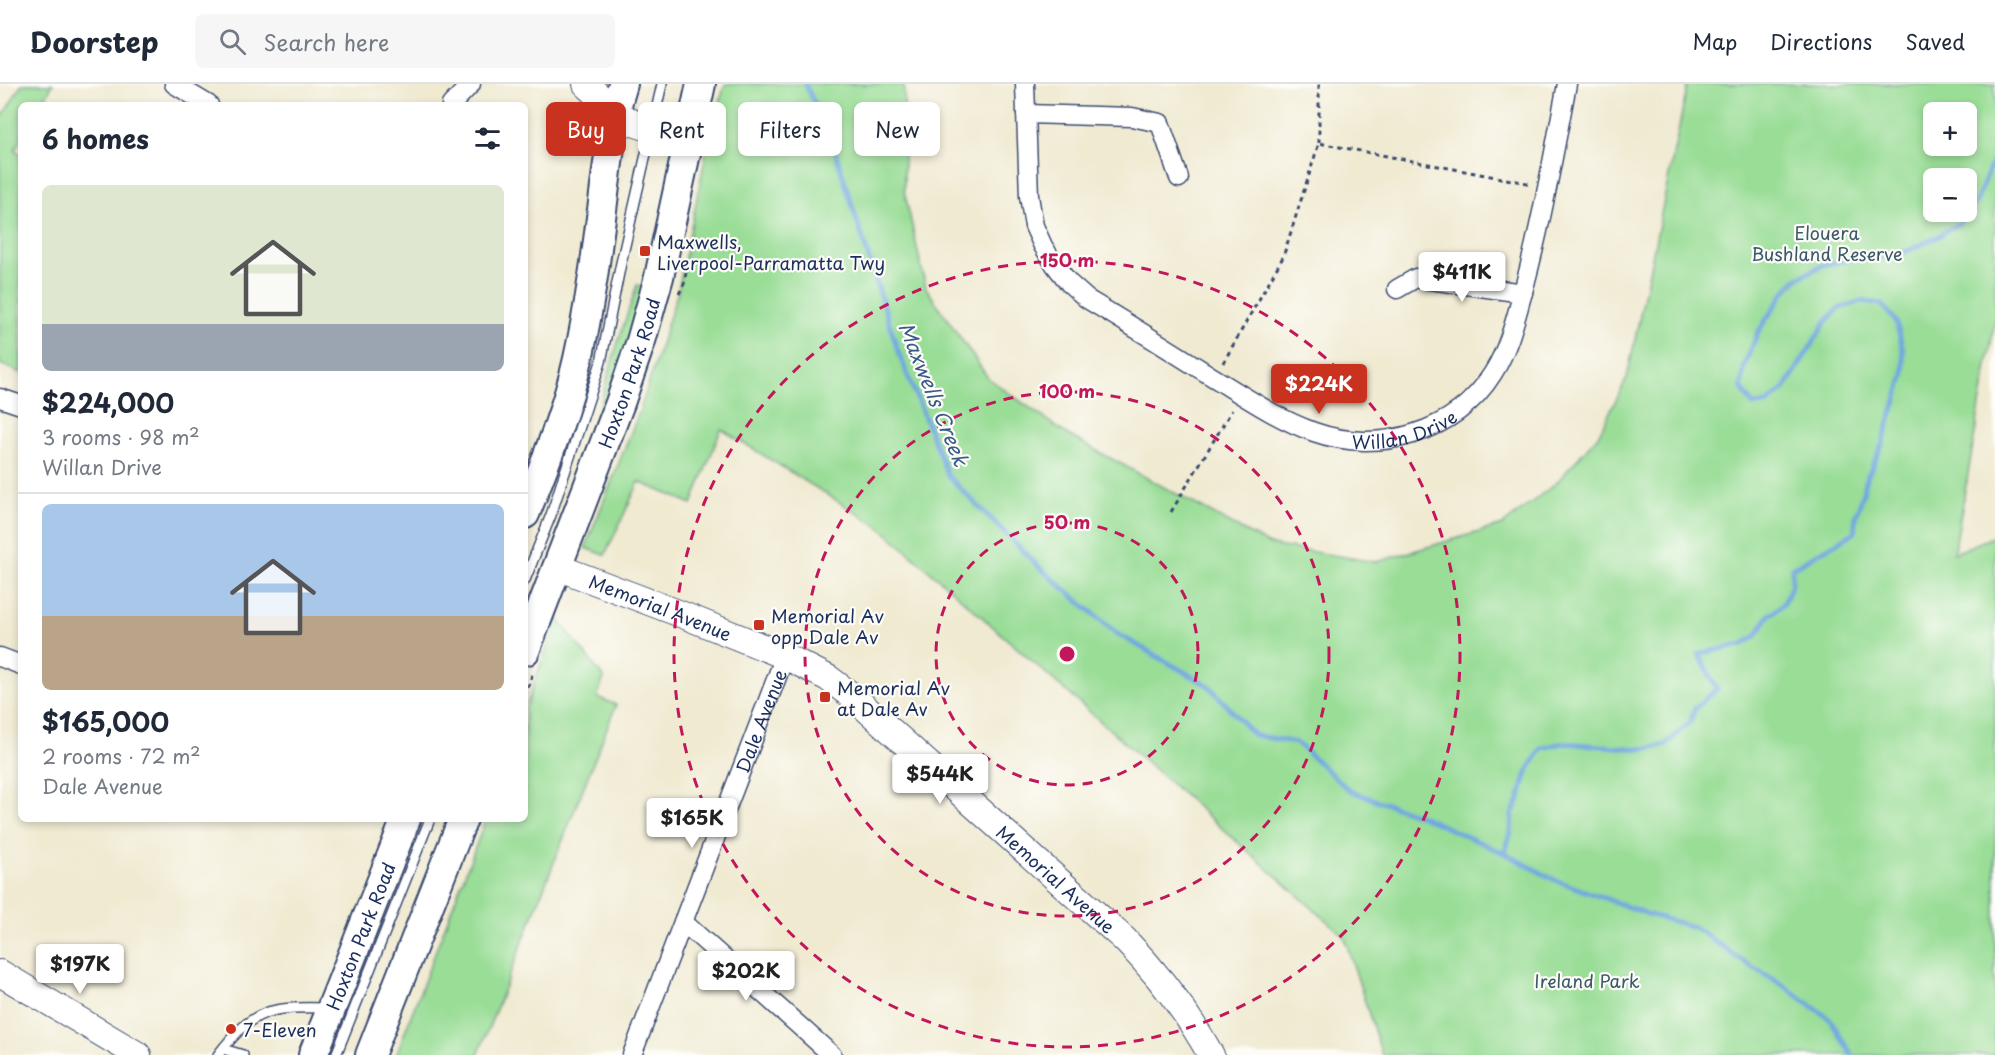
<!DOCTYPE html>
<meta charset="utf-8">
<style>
body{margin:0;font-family:"Playpen Sans",sans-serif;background:#f6f6f7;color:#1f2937;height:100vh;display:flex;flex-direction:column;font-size:22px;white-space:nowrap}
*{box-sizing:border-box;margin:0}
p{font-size:20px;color:#747a83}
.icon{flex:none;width:33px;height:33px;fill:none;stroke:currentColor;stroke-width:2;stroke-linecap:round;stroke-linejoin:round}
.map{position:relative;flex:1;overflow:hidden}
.drawer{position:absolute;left:18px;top:18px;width:510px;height:720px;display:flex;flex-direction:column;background:#fff;border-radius:9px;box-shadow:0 3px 9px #0003}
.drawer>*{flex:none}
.guide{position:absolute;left:546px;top:18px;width:570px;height:54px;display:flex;gap:12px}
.tools{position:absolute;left:1923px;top:18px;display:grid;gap:12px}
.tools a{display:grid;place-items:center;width:54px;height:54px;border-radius:9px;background:#fff;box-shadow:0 3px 9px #0003;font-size:30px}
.price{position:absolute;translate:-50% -51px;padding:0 14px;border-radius:6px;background:#fff;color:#222;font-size:20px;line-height:39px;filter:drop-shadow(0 2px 3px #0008)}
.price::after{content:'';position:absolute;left:50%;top:36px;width:18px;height:14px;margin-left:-9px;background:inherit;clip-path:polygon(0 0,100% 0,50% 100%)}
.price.current{background:#c8321e;color:#fff}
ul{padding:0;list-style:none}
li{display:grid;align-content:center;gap:12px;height:318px;padding:0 24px}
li+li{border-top:2px solid #e0e1e3}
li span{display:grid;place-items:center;height:186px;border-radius:9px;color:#555}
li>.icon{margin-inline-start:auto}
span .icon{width:108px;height:108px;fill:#fffc;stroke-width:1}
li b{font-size:26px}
h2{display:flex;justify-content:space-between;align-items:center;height:72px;padding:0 24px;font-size:26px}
.chip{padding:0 21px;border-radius:9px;background:#fff;box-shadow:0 3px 9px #0003;font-size:21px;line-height:54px}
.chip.current{background:#c8321e;color:#fff}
header{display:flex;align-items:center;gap:36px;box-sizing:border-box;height:84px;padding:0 30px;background:#fff;border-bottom:2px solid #e0e1e3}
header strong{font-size:28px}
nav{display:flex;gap:33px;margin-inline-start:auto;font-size:21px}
.search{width:420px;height:54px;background:#f6f6f7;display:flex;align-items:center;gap:15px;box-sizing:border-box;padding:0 21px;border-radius:9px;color:#747a83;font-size:22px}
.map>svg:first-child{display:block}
</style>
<header>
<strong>Doorstep</strong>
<div class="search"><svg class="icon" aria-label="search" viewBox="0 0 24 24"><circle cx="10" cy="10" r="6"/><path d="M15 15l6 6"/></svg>Search here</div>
<nav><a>Map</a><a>Directions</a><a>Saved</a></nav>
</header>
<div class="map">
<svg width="1995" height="971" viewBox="0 0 1995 971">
<rect width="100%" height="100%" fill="#fdfcf7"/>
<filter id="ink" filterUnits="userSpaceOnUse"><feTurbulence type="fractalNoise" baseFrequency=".0167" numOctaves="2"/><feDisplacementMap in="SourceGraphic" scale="12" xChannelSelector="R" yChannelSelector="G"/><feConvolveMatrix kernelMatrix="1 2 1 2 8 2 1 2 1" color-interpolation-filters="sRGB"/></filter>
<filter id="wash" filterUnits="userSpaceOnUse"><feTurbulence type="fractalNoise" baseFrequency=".008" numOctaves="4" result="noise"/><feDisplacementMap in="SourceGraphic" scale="24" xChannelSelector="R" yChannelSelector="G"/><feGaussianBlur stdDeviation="1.35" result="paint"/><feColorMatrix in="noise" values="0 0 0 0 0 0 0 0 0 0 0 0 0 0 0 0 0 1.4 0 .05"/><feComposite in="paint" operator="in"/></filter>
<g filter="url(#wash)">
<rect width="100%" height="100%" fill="#f0ead1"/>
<g fill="#99dd96" stroke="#5a867a" stroke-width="1.5" fill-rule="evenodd">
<polygon points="22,0 53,0 41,21 21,21 21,55 15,66 21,70 21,289 0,280 0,36"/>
<path d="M 725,0 L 904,0 L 904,106 L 926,204 L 988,294 L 1068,351 L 1270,461 L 1376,478 L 1503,441 L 1556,399 L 1598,352 L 1627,294 L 1688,0 L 1995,0 L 1995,236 L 1954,469 L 1995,452 L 1995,971 L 1382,971 L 1344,852 L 881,444 L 721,345 L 692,420 L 639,398 L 605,471 L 585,464 L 640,326 L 678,207 L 709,55 ZM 1934,28 L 1966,28 L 1966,62 L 1934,62 ZM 1934,94 L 1966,94 L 1966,128 L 1934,128 Z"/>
<polygon points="637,201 647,203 597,353 592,350 615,267"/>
<polygon points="557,534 604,594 597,613 616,621 478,971 396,971 486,735 525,735 525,626"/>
</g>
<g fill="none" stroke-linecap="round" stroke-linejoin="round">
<g stroke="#70a7de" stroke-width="5">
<polyline points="805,0 830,51 898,267 948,392 1039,483 1116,549 1209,602 1254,651 1297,659 1350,707 1421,732 1506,770 1555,796 1650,831 1694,843 1741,876 1783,901 1830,935 1852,971"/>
<polyline points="1506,770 1506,764 1511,748 1512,730 1519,716 1527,688 1542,664 1563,659 1642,665 1665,661 1690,638 1695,624 1717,605 1699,570 1743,560 1755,553 1769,531 1783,521 1792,500 1792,484 1854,449 1856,431 1863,411 1864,400 1882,361 1904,291 1903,266 1896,237 1881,220 1861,217 1838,225 1825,239 1785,304 1766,320 1753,321 1741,303 1745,280 1758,248 1783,210 1796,195 1823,181 1863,173 1893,174 1935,154 1958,140 1977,116 1995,72"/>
</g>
</g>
</g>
<g filter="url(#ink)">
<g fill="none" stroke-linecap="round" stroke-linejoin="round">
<defs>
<g id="lane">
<polyline points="525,496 551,431 601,278 621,179 662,0"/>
<polyline points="223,965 243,971"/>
<path d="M 218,971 C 254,924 269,923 326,924"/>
<polyline points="336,971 430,735"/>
</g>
<g id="street">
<polyline points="174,0 209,21"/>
<path id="s1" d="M 1025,0 L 1029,112 L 1034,142 L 1043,162 L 1055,181 L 1069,199 L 1087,215 C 1129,240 1170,266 1211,292 C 1244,312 1277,335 1314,348 C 1379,371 1456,349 1493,289 C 1509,264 1516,233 1524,204 C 1542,137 1554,68 1567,0"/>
<polyline points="451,21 471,0"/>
<polyline points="1026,30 1132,33 1160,39 1179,94"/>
<polyline points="1397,205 1416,194 1523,209"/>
<polyline points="0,314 21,321"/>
<polyline points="0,573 21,581"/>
<polyline points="683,838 832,971"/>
<path id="s2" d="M 632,971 L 785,572"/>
</g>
<g id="secondary">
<polyline points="586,0 615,27 633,39 687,56"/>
<path id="s3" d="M 557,483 L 678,529 L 785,572 L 828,594 L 852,612 L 1125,856 C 1159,891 1187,928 1211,971"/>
<polyline points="0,889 138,971"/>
</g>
<g id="primary">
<path d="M 525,430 C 545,379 566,328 578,275 C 596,194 603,109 615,27 L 623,0"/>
<path id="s4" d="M 525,567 L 620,319 L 641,257 L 659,193 L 701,0"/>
<path id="s5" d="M 313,971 L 406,735"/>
<polyline points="370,971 463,735"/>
</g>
</defs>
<use href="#lane" stroke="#3b4b6f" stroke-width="12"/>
<use href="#street" stroke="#3b4b6f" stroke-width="21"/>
<use href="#secondary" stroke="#3b4b6f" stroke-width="28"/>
<use href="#primary" stroke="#3b4b6f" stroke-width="32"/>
<g stroke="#3b4b6f" stroke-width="3" stroke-dasharray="4.5 4.5" stroke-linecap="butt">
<polyline points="1319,59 1319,0"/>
<polyline points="679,210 684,200 688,176"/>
<polyline points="1223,279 1283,173 1319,59 1532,100"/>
<polyline points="1171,428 1232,326"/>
<polyline points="525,612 533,588"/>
</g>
<use href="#lane" stroke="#fff" stroke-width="9"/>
<use href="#street" stroke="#fff" stroke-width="18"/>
<use href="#secondary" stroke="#fff" stroke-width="26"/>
<use href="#primary" stroke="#fff" stroke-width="28"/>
</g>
</g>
<g fill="none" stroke="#c2185b" stroke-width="3" stroke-dasharray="10 8">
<circle cx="1067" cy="570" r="131"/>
<circle cx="1067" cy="570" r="262"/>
<circle cx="1067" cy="570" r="393"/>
</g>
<g fill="#c8321e" stroke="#fdfcf7" stroke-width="2">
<rect x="639" y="161" width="12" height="12" rx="3"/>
<rect x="753" y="535" width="12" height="12" rx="3"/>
<rect x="819" y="607" width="12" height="12" rx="3"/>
<circle cx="231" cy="945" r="6"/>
</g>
<g text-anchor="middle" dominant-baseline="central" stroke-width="4.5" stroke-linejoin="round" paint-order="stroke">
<g font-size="18" fill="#3a5a6c" stroke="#fdfcf7">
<text x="1827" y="148">Elouera<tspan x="1827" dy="21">Bushland Reserve</tspan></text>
<text x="1587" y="896">Ireland Park</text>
</g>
<g font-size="18" fill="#1b2f5e" stroke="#fdfcf7" text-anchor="start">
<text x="657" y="157">Maxwells,<tspan x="657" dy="21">Liverpool-Parramatta Twy</tspan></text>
<text x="771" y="531">Memorial Av<tspan x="771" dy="21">opp Dale Av</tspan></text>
<text x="837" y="603">Memorial Av<tspan x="837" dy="21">at Dale Av</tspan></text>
<text x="243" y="945">7-Eleven</text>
</g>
<g font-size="18" fill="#1b2f5e" stroke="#fdfcf7">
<text stroke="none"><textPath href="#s4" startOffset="297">Hoxton Park Road</textPath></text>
<text stroke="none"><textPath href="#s1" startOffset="590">Willan Drive</textPath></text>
<text stroke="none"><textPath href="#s3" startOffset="111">Memorial Avenue</textPath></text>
<text stroke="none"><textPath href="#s2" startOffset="358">Dale Avenue</textPath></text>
<text stroke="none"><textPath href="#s3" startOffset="597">Memorial Avenue</textPath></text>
<text stroke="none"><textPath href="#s5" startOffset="128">Hoxton Park Road</textPath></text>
</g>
<g font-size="20" font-style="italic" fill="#39598b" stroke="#fdfcf7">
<text transform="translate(934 310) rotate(68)">Maxwells Creek</text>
</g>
</g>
<circle cx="1067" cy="570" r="9" fill="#c2185b" stroke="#fdfcf7" stroke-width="3"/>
<g font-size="18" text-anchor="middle" font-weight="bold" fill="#c2185b" stroke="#fdfcf7" stroke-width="4.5" stroke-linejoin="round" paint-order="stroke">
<text x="1067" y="183">150 m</text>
<text x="1067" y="314">100 m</text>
<text x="1067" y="445">50 m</text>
</g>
</svg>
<div class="tools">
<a>+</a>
<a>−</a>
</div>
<b class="price" style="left:1462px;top:219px">$411K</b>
<b class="price current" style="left:1319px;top:331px">$224K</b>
<b class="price" style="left:940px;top:721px">$544K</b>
<b class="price" style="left:692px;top:765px">$165K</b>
<b class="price" style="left:80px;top:911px">$197K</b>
<b class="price" style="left:746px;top:918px">$202K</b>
<div class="guide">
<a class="chip current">Buy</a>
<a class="chip">Rent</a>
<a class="chip">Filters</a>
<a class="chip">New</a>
</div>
<section class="drawer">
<h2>6 homes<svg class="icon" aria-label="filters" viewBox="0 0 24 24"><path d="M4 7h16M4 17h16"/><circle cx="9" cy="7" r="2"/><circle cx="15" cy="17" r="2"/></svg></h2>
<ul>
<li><span style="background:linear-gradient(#dfe7d0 75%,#9aa5b1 0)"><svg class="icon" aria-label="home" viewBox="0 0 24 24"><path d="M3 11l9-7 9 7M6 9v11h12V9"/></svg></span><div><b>$224,000</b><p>3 rooms · 98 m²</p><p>Willan Drive</p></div></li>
<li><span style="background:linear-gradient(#a9c7e8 60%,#b9a48a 0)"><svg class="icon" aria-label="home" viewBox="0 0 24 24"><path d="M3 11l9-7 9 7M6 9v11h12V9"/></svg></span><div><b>$165,000</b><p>2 rooms · 72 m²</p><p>Dale Avenue</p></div></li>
</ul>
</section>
</div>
